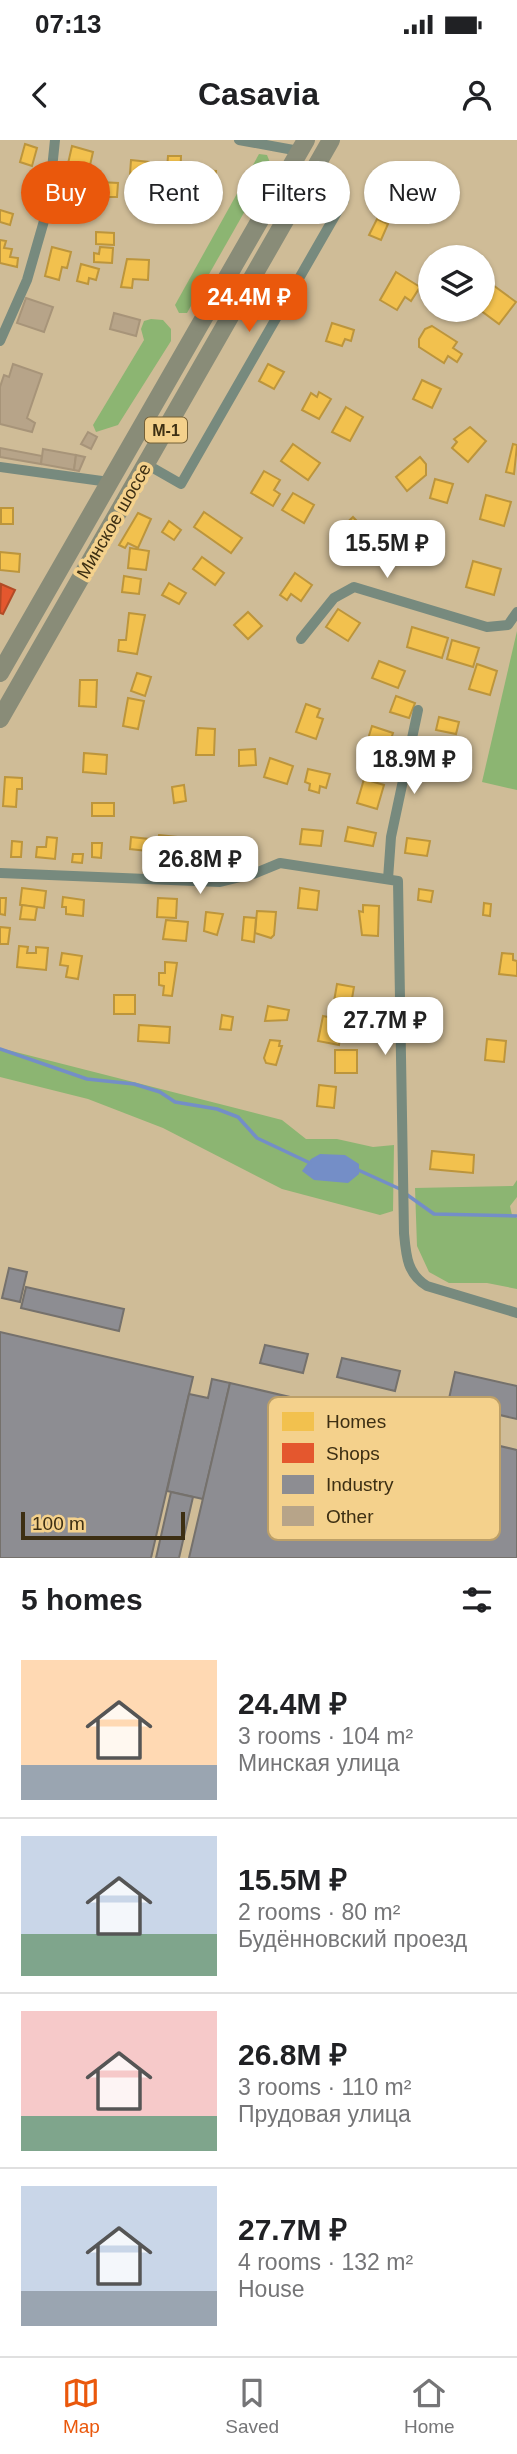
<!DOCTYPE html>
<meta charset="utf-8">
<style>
body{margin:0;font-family:Helvetica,sans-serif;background:#f6f6f6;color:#202124;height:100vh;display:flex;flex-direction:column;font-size:26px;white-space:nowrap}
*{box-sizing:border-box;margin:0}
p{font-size:23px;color:#757577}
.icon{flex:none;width:38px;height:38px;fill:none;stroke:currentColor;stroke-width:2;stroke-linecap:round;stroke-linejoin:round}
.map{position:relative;height:1418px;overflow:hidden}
.panel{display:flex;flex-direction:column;background:#fff;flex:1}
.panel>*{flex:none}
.hud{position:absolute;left:21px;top:21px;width:476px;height:63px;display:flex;gap:14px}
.buttons{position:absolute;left:418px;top:105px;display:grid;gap:14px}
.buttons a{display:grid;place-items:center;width:77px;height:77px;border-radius:50%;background:#fff;box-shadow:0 2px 5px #0004;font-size:35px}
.scale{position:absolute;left:21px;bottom:18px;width:164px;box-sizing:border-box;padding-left:7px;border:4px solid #3d2f13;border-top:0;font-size:19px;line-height:24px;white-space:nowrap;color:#3d2f13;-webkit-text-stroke:5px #f4d18c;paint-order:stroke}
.price{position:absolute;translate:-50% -60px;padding:0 16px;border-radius:14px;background:#fff;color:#222;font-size:23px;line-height:46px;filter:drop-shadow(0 2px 4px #0008)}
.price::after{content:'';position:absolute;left:50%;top:42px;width:21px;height:16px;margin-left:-10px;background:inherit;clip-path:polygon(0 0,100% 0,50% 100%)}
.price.selected{background:#ea580c;color:#fff}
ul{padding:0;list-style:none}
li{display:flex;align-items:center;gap:21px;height:175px;padding:0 21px}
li+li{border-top:2px solid #e0e0e0}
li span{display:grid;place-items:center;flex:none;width:196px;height:140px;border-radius:0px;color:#555}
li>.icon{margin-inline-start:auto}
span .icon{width:84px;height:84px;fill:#fffc;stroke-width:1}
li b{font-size:30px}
h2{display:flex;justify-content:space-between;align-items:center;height:84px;padding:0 21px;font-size:30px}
.pill{padding:0 24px;border-radius:32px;background:#fff;box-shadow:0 2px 5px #0004;font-size:24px;line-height:63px}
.pill.selected{background:#ea580c;color:#fff}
.status{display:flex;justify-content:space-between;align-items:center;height:49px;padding:0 35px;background:#fff;direction:ltr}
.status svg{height:19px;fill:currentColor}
header{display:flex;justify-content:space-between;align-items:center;height:91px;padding:0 21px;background:#fff;font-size:32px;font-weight:600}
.tabs{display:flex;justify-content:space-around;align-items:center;height:98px;border-top:2px solid #e0e0e0;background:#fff;font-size:19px;color:#757577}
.tabs a{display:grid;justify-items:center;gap:4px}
.tabs .selected{color:#ea580c}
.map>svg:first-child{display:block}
</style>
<div class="status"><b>07:13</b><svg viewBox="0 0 49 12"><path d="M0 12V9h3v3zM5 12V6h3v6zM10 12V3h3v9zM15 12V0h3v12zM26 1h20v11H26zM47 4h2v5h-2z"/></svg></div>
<header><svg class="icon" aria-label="back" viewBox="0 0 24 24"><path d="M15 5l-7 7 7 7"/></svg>Casavia<svg class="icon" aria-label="person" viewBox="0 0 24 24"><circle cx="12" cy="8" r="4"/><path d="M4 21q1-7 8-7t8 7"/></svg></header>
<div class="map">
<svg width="517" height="1418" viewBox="0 0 517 1418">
<rect width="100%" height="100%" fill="#cfbc97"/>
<g fill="#8cb572">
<polygon points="259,14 267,15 271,25 187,173 179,173 175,165"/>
<polygon points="151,179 163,180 171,189 171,201 118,285 96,292 93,285 144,200 141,189 144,181"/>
<polygon points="517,491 517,650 482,642"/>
<polygon points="0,908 282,980 306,999 337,999 373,1007 394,1005 393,1071 380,1075 282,1049 163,988 88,959 0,937"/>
<polygon points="517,1040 517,1057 510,1066 512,1075 517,1078 517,1149 487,1143 449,1143 429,1132 417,1106 415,1048 513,1046"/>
</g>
<polygon fill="#748ec7" points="320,1014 345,1015 359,1024 359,1034 348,1043 314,1040 302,1031 311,1019"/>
<g fill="#f2c14e" stroke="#bc953c" stroke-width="2">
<polygon points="25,4 37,8 32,26 20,22"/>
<polygon points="72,6 93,12 88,34 67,28"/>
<polygon points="168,16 181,16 180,43 166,42"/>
<polygon points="131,20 149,22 148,35 130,34"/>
<polygon points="199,30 216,31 215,44 198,43"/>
<polygon points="408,35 421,39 418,49 405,45"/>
<polygon points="100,42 118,43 117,57 99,57"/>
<polygon points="174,51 183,52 182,63 172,62"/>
<polygon points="0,70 13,74 10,85 0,82"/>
<polygon points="377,79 388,84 381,100 369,95"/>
<polygon points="96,92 114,93 114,105 96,104"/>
<polygon points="0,100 6,101 4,108 12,109 10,117 18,118 17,127 0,123"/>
<polygon points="52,107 71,112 67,128 62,127 59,140 45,136"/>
<polygon points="100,107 113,108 112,123 94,122 94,113 99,114"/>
<polygon points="127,119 149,120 148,140 133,139 132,148 121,147"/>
<polygon points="81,124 99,129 96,140 89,138 88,144 77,141"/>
<polygon points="396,132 420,147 411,161 405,157 397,170 380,160"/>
<polygon points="486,140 516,162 499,184 480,170 483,170"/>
<polygon points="332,183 354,190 351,201 345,199 342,206 326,201"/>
<polygon points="432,186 457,202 453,208 462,214 457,222 448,216 444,223 419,207 419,199 425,189"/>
<polygon points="268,224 284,232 274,249 259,241"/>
<polygon points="422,240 441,249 432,268 413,259"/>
<polygon points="319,252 331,259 319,279 302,270 311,253 317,257"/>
<polygon points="346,267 363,277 350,301 332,292"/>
<polygon points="470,287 486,301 468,322 452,308 457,302 454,299"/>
<polygon points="293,304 320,323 308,340 281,321"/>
<polygon points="513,304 517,305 514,334 506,332"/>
<polygon points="420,317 426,324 426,335 407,351 396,337"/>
<polygon points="264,331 280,340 274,350 280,354 273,366 251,353"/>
<polygon points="435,339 453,344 447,363 430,358"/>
<polygon points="293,353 314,365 304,383 282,370"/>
<polygon points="486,355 511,362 504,386 480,379"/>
<rect x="1" y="368" width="12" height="16"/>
<polygon points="204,372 242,398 231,413 194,387"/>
<polygon points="138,373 151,379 138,408 128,403 125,408 119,405"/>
<polygon points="353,377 371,396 355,412 336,393"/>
<polygon points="169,381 181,390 174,400 162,392"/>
<polygon points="130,408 149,411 146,430 128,428"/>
<polygon points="0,412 20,414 19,432 0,430"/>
<polygon points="202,417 224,433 215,445 193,429"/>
<polygon points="473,421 501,429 494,455 466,447"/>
<polygon points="295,433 312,445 301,461 291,454 287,460 280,455"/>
<polygon points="124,436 141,439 139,454 122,452"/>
<polygon points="169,443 186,453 179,464 162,455"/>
<polygon points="338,469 360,483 348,501 326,487"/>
<polygon points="248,472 262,486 248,499 234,485"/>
<polygon points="129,473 145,475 137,514 118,511 119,500 126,500"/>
<polygon points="412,487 448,498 442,518 407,507"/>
<polygon points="452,500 479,508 473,527 447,519"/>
<polygon points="379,521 405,531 398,548 372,538"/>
<polygon points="477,524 497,531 490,555 469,549"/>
<polygon points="137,533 151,537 145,556 131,551"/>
<polygon points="80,540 97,540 96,567 79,566"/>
<polygon points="396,556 415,563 409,578 390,572"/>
<polygon points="128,558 144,561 138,589 123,586"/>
<polygon points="306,564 320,569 317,577 323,579 316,599 296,592"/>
<polygon points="439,577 459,582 456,594 436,590"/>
<polygon points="372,586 393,593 384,621 363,615"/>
<polygon points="198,588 215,589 214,615 196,615"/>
<polygon points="255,609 256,625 239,626 239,610"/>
<polygon points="84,613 107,615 106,634 83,632"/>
<polygon points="270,618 293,626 287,644 264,637"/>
<polygon points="434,618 454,623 451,639 430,635"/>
<polygon points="308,629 330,634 326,648 320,646 319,653 309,650 310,644 305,642"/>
<polygon points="5,637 22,638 22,649 17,649 16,667 3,666"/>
<polygon points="364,639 384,645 377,669 357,663"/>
<polygon points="184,645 186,661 174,663 172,647"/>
<rect x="92" y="663" width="22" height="13"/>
<polygon points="348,687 376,693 373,706 345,701"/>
<polygon points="302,689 323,691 321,706 300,704"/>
<polygon points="159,695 186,698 184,718 157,715"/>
<polygon points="47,697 57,698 55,719 36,717 37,707 46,707"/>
<polygon points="131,697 149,699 147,711 130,709"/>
<polygon points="407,698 430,701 427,716 405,713"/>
<polygon points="12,701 22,702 21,717 11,717"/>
<polygon points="92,703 102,703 101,718 92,717"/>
<polygon points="73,714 83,714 82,723 72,722"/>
<polygon points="22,748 46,751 44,768 20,765"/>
<polygon points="300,748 319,751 317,770 298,768"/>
<polygon points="419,749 433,751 431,762 418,760"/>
<polygon points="63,757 84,760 83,776 66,774 66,767 62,767"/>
<polygon points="0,758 6,758 5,775 0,774"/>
<polygon points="158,758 177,759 176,778 157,777"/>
<polygon points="484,763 491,764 490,776 483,775"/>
<polygon points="22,765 37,767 35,780 20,779"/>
<polygon points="363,765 379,766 378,796 362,795 359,771 363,772"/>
<polygon points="257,771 276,772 274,795 271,798 255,793"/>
<polygon points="206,772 223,774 217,795 204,791"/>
<polygon points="244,777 256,778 254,802 242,800"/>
<polygon points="166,780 188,782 186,801 163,799"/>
<polygon points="0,787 10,788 8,804 0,804"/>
<polygon points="19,806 28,807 27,813 36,813 36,807 48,808 46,830 17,827"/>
<polygon points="62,813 82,816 78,839 66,837 68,826 60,825"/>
<polygon points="502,813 513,814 513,820 517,821 517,836 499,834"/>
<polygon points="165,822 177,823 172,856 163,855 164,846 159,845 159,833 165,833"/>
<polygon points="337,844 354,847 350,870 333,867"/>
<rect x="114" y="855" width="21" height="19"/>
<polygon points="268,866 289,870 287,880 265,881"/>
<polygon points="222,875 233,877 231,890 220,889"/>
<polygon points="323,876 333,878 331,888 341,890 339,905 318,901"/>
<polygon points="139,885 170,887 169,903 138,901"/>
<polygon points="487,899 506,901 504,922 485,920"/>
<polygon points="270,900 280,901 279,906 282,906 276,925 266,923 264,918"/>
<rect x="335" y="910" width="22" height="23"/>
<polygon points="319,945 336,947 334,968 317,966"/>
<polygon points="432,1011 474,1015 473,1033 430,1029"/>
</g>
<polygon fill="#e4572e" stroke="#b24b26" stroke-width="2" points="1,444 15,450 3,474 0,473"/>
<g fill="#8d8d92" stroke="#75716c" stroke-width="2">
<polygon points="9,1128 27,1132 20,1162 2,1158"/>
<polygon points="26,1147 124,1169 119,1191 21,1168"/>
<polygon points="0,1192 193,1237 151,1418 0,1418"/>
<polygon points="265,1205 308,1214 303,1233 260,1223"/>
<polygon points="342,1218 400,1231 395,1251 337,1237"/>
<polygon points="455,1232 517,1246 517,1279 448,1263"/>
<polygon points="212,1239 230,1243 203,1359 167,1351 189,1254 208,1258"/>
<polygon points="230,1243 517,1310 517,1418 189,1418"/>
<polygon points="171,1352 193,1357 179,1418 156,1418"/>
</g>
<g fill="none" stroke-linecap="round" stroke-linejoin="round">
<g stroke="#748ec7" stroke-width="3.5">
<polyline points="0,909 87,939 134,944 160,952 175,962 217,969 238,977 257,998 310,1023"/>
<polyline points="356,1029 400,1049"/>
<polyline points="406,1054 434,1074 517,1076"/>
</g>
</g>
<g fill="#b7a489" stroke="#a79479" stroke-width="2">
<polygon points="26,158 53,167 44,192 17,183"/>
<polygon points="114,173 140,180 136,196 110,189"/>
<polygon points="13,224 42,234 27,278 35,283 32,292 0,284 0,247 4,235 9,237"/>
<polygon points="88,292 97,297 91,309 81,304"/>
<polygon points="0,308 42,316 41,324 0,317"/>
<polygon points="43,309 76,315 74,330 41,324"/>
<polygon points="76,315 85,317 79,331 74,330"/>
</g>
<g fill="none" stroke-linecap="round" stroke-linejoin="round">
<g stroke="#778a7e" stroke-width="10">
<polyline points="239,0 299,11"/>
<polyline points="0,201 27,140 48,67 55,0"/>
<polyline points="146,324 181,344 344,60"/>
<polyline points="0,327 109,342"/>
<polyline points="301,499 334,458 354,447 487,487 508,485 517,472"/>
<path d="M 0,733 L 220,742 L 253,734 L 280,723 L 398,741 L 404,1093 C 406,1115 407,1134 427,1146 L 517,1173"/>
<polyline points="388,739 391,697 418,570"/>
</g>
<g stroke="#898c78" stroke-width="18">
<polyline points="0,533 306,0"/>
<polyline points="0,579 331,0"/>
</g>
</g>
<g text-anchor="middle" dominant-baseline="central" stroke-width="7" stroke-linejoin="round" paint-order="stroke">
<rect fill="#f4d18c" stroke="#746037" stroke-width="2" x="145" y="277.5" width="42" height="25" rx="5"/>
<g font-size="16" font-weight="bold" fill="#3d2f13">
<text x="166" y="290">М-1</text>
</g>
<g font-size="18" fill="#3d2f13" stroke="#f4d18c">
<text transform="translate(114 381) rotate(-60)">Минское шоссе</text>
</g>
</g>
<rect x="268" y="1257" width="232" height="143" rx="10" fill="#f4d18c" stroke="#bda068" stroke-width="2"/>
<rect x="282" y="1272" width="32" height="19" fill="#f2c14e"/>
<rect x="282" y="1303" width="32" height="20" fill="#e4572e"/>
<rect x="282" y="1335" width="32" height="19" fill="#8d8d92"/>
<rect x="282" y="1366" width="32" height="20" fill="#b7a489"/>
<g font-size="19" fill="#3d2f13">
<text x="326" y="1288">Homes</text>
<text x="326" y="1320">Shops</text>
<text x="326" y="1351">Industry</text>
<text x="326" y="1383">Other</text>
</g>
</svg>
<div class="buttons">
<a><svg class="icon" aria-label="layers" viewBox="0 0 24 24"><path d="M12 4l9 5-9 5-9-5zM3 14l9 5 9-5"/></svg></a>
</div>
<div class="scale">100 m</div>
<b class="price selected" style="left:249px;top:194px">24.4M ₽</b>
<b class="price" style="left:387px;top:440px">15.5M ₽</b>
<b class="price" style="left:414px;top:656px">18.9M ₽</b>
<b class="price" style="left:200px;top:756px">26.8M ₽</b>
<b class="price" style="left:385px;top:917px">27.7M ₽</b>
<div class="hud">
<a class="pill selected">Buy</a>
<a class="pill">Rent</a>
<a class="pill">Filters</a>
<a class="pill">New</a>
</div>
</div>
<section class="panel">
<h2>5 homes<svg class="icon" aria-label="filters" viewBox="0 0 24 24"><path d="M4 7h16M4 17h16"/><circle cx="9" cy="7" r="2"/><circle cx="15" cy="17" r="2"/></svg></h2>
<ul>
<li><span style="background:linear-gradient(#ffd9b3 75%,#9aa5b1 0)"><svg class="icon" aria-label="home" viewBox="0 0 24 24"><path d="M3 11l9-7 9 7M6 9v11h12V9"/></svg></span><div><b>24.4M ₽</b><p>3 rooms · 104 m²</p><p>Минская улица</p></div></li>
<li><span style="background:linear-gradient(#c9d6e8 70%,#7fa58c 0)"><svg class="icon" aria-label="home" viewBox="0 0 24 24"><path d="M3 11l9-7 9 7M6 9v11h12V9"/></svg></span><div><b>15.5M ₽</b><p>2 rooms · 80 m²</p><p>Будённовский проезд</p></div></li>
<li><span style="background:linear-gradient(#f6c9c9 75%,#7fa58c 0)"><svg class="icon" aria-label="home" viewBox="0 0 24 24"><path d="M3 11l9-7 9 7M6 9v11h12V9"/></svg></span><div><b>26.8M ₽</b><p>3 rooms · 110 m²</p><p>Прудовая улица</p></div></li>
<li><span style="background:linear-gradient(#c9d6e8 75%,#9aa5b1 0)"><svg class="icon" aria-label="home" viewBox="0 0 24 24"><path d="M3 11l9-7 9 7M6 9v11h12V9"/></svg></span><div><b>27.7M ₽</b><p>4 rooms · 132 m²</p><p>House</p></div></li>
</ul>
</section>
<nav class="tabs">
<a class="selected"><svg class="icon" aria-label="map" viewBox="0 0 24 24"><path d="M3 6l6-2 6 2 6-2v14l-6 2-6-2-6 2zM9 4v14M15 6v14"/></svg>Map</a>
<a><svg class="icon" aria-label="saved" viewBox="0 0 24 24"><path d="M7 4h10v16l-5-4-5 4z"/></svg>Saved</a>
<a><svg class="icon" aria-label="home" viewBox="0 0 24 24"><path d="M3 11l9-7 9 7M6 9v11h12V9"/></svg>Home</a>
</nav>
